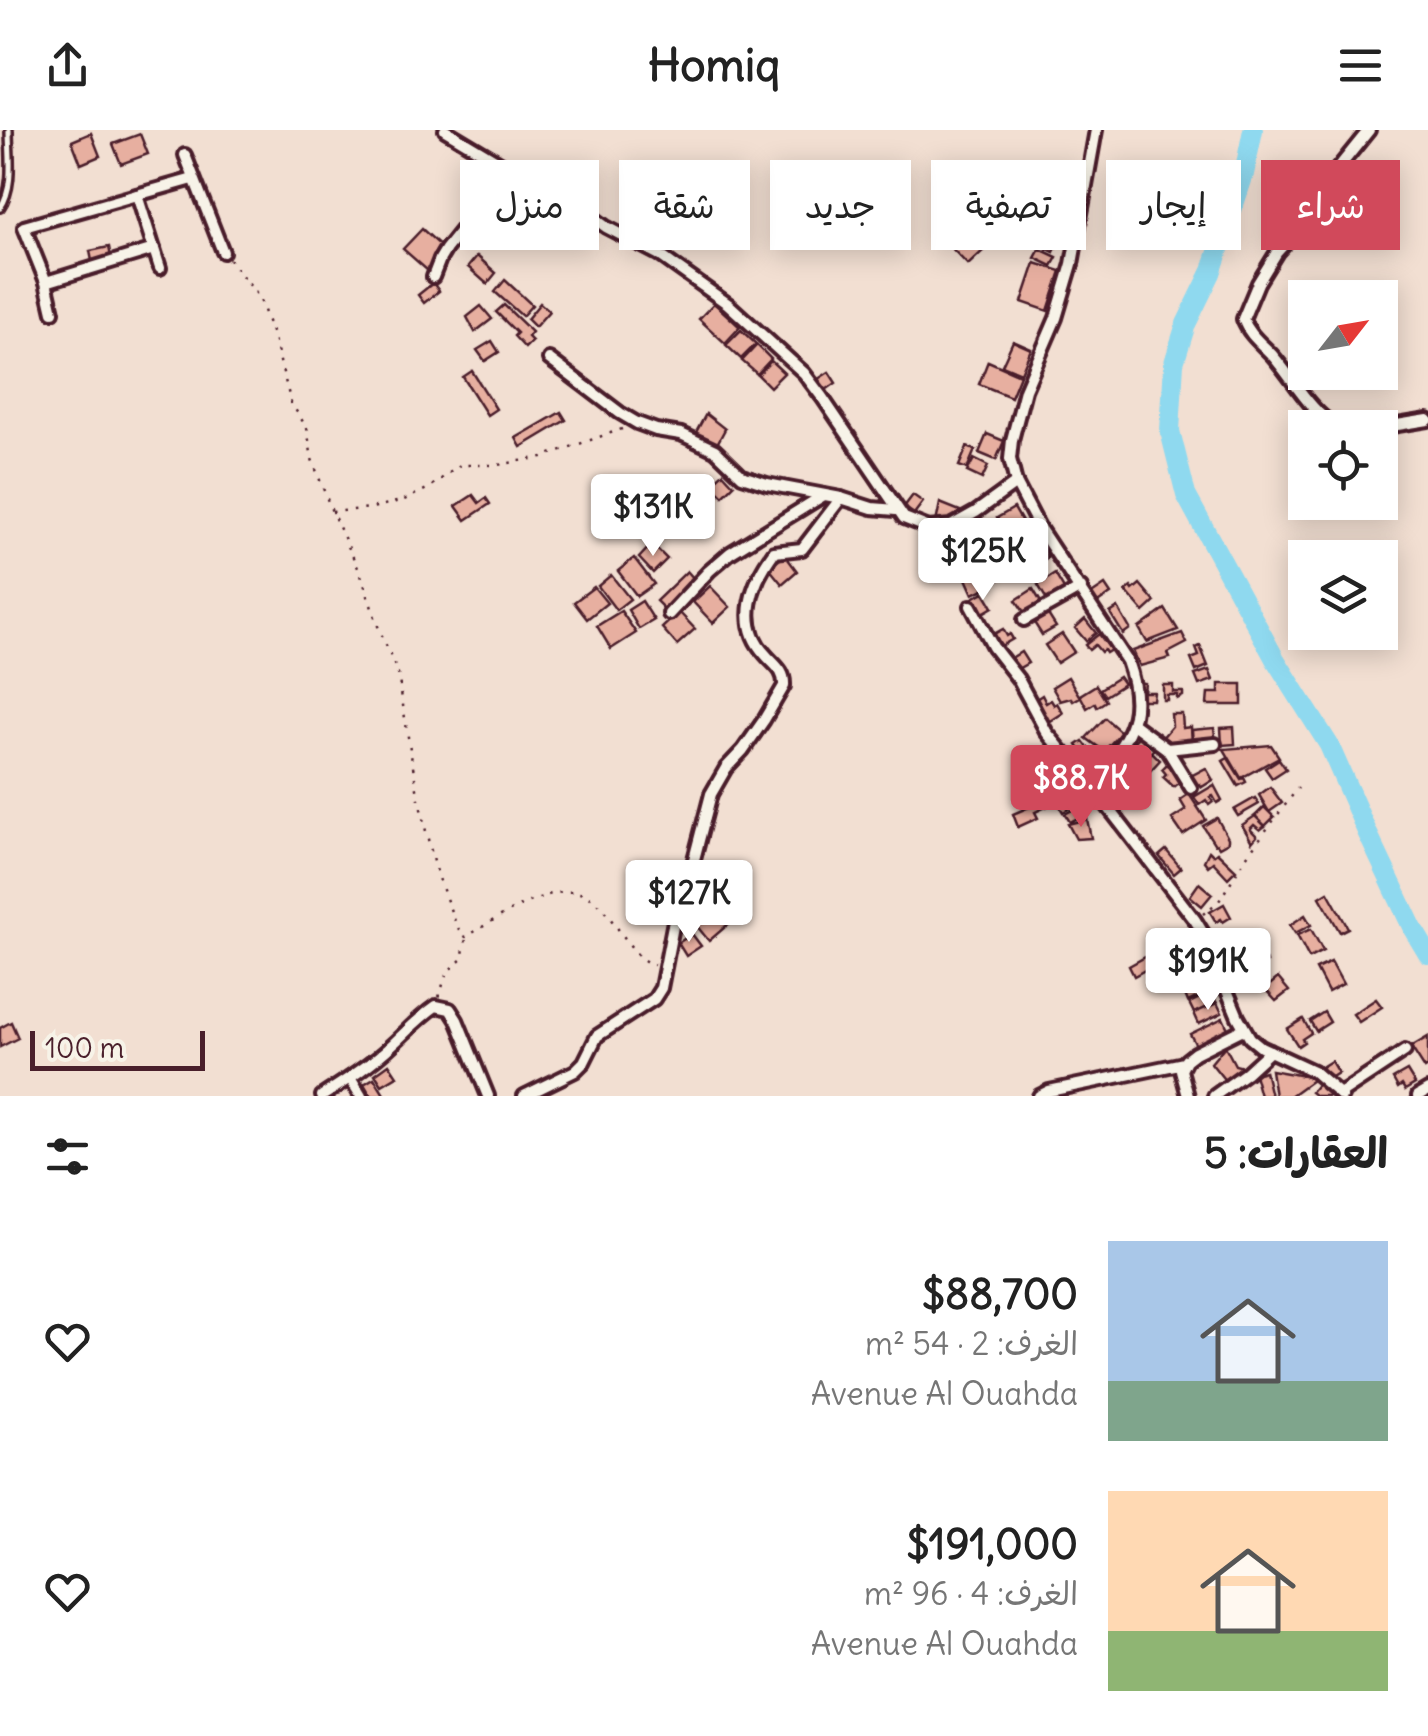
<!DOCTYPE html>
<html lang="ar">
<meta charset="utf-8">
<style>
body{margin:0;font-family:Delius,"Playpen Sans Arabic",sans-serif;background:#f2f2f2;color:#222;direction:rtl;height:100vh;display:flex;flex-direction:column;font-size:38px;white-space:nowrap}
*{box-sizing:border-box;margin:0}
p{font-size:32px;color:#767676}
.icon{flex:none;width:55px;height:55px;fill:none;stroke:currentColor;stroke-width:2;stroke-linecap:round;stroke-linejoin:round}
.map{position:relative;height:966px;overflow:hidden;direction:ltr}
.details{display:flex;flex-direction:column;background:#fff;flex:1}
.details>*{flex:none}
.top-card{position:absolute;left:30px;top:30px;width:1370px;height:90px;direction:rtl;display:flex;gap:20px}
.needle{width:65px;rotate:59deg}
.controls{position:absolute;left:1288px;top:150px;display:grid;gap:20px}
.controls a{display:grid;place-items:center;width:110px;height:110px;border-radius:0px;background:#fff;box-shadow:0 5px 25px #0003;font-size:50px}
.scale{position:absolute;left:30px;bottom:25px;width:175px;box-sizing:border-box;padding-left:10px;border:5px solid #4a1f2b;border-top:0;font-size:28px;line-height:35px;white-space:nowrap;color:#4a1f2b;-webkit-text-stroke:8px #f7f3e8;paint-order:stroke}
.price{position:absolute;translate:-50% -85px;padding:0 22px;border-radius:10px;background:#fff;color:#222;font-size:32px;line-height:65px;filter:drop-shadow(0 2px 5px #0008)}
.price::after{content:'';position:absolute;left:50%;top:60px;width:30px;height:22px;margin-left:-15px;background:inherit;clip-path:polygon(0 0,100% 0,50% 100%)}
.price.active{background:#d1495b;color:#fff}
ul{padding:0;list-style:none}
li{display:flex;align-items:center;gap:30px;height:250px;padding:0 40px}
li span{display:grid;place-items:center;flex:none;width:280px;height:200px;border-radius:0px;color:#555}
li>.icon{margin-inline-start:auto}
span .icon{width:120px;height:120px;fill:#fffc;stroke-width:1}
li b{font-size:42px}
h2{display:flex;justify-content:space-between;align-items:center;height:120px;padding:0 40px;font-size:42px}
.pill{padding:0 35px;border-radius:0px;background:#fff;box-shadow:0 5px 25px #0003;font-size:35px;line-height:90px}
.pill.active{background:#d1495b;color:#fff}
header{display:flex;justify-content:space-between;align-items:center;height:130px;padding:0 40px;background:#fff;font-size:45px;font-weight:700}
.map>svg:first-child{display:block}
</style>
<header><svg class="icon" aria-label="menu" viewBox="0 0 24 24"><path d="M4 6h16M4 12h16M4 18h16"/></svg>Homiq<svg class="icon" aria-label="share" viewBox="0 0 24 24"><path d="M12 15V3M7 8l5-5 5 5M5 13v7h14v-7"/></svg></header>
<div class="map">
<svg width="1428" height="966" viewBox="0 0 1428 966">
<rect width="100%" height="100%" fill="#f2dfd2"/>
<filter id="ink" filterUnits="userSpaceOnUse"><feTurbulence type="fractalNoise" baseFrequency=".01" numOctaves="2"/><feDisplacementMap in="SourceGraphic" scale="20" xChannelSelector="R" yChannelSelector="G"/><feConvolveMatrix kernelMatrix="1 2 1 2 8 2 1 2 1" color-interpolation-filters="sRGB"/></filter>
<g filter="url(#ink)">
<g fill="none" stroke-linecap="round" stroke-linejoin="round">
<polyline stroke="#8fd9ef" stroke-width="20" points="1253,0 1244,44 1211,143 1186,194 1174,233 1170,301 1186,365 1275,529 1329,615 1368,704 1413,799 1428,824"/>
</g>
<g fill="#e7afa0" stroke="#4a1f2b" stroke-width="2.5">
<polygon points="91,3 100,26 81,34 72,11"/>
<polygon points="140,4 148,24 121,34 113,14"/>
<polygon points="478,36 499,50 488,68 466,53"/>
<polygon points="464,57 473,62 467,71 478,78 476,80 457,68"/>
<polygon points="1038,62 1054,66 1051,81 1034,76"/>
<polygon points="547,71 557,81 539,99 535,95 543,87 537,81"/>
<polygon points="1027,80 1041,92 1027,107 1013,95 1002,108 993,100 1008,83 1018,91"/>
<polygon points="519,85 528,93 524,97 530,103 527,106 512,93"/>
<polygon points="962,94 985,119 968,135 944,110"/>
<polygon points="1044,98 1061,106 1054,122 1037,114"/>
<polygon points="422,99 442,117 433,127 437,131 428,141 403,119"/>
<polygon points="109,117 111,127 92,131 90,121"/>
<polygon points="1040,119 1057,127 1052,136 1035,128"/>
<polygon points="477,126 496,143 487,154 468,137"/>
<polygon points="1035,133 1061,141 1048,181 1022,172"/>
<polygon points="505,150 532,175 522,186 495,162"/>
<polygon points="433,153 439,161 424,173 418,165"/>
<polygon points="540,173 549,181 535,197 527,189"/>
<polygon points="714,173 740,197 725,213 699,189"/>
<polygon points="504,175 532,202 528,207 532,211 525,218 514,206 517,203 496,182"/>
<polygon points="481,176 492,189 475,202 467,187"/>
<polygon points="741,200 756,214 741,229 726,215"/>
<polygon points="492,211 499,222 485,231 477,220"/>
<polygon points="1013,211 1031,219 1021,243 1002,235"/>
<polygon points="757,215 771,229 757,244 742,231"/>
<polygon points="771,231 784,243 770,257 758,245"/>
<polygon points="988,231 1020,245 1011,267 979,254"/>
<polygon points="472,241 496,279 487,285 463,247"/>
<polygon points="829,242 836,253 823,262 815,251"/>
<polygon points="561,282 566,290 521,317 516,308"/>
<polygon points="706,284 725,299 717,314 694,306"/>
<polygon points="987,304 1004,311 996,330 979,323"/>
<polygon points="967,317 975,320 967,339 959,336"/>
<polygon points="974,329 988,336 982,349 967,342"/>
<polygon points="723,343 734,355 723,366 711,354"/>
<polygon points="473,365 479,373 486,368 490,374 466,390 456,376"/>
<polygon points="913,365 923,372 914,384 904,377"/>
<polygon points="940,373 960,381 956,392 936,393"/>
<polygon points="1014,378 1025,397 1008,407 997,388"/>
<polygon points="693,382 703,396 690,406 679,392"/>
<polygon points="994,393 1001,405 990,412 983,400"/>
<polygon points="972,403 979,416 968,422 961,410"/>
<polygon points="953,409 956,430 937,433 934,412"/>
<polygon points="652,414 667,429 653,443 639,428"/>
<polygon points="1040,417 1047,428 1025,443 1017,431"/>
<polygon points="785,425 797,441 782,454 769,438"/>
<polygon points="634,428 654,454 637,466 618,441"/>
<polygon points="993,429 998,438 995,440 1000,449 993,453 983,435"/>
<polygon points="981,438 990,456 973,464 964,444"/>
<polygon points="687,441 695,450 664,479 656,471"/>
<polygon points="1055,444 1064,459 1047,470 1038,455"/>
<polygon points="611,445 630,469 616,480 598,456"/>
<polygon points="1140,454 1155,472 1144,482 1126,461 1131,457 1133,460"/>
<polygon points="1105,455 1111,464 1096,474 1090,465"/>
<polygon points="710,456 730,477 713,493 693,472"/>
<polygon points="594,457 607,473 587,489 574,472"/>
<polygon points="1033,459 1042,474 1026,485 1016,470"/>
<polygon points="984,462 993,477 981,484 973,468"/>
<polygon points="642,471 654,490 639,499 628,480"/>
<polygon points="1118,478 1130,499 1123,504 1110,483"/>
<polygon points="1165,479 1178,500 1147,512 1139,498"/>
<polygon points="621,481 636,503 611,519 597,496"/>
<polygon points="679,482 695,499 677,515 662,498"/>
<polygon points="1047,483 1056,497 1042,505 1033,491"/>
<polygon points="1085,489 1096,503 1086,511 1075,498"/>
<polygon points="1003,499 1007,506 1010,504 1013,509 1001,516 994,504"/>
<polygon points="1182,503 1187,513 1168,523 1170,528 1140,536 1133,521"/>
<polygon points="1062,504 1074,522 1057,533 1045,515"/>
<polygon points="1099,504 1111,520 1106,523 1104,520 1101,522 1095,515 1089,520 1085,515"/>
<polygon points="1200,516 1208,536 1196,541 1191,529 1199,526 1196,518"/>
<polygon points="1021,522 1028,533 1014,541 1008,530"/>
<polygon points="1209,540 1213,550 1199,555 1195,545"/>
<polygon points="1068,547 1080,567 1073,571 1071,568 1060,571 1052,557"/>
<polygon points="1119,547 1124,554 1105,566 1100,559"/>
<polygon points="1136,552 1145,553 1144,562 1154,562 1153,570 1137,570"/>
<polygon points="1219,554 1242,554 1242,575 1207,575 1208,563 1219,563"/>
<polygon points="1096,555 1106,571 1097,577 1095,573 1087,578 1080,565"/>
<polygon points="1163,555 1173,555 1173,562 1183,562 1183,566 1177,569 1177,565 1167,565 1167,570 1163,570"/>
<polygon points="1042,565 1046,573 1051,570 1054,575 1057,573 1063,583 1046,594 1037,574 1036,569"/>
<polygon points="1171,584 1182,584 1183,598 1191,597 1192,615 1170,617 1161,609 1172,596"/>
<polygon points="1105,588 1121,602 1104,621 1086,608"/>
<polygon points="1234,597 1235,614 1222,615 1221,598"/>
<polygon points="1214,598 1216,613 1193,615 1192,600"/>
<polygon points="1139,606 1154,619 1138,636 1123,623"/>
<polygon points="1083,611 1098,631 1089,638 1075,621 1079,618 1077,615"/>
<polygon points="1271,615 1279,627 1241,648 1224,619"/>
<polygon points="1059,621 1077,652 1053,666 1035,635"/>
<polygon points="1152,622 1160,630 1149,642 1141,634"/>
<polygon points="1228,628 1241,649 1244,648 1246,652 1238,656 1223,631"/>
<polygon points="1279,629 1286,639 1272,648 1265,638"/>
<polygon points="1167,634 1181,651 1174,657 1163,647 1166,644 1162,639"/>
<polygon points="1112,636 1125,649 1114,655 1112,652 1104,656 1102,651"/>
<polygon points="1206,638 1213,650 1202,657 1200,654 1193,657 1187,648"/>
<polygon points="1079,653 1088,668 1063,682 1054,667"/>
<polygon points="1214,655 1222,670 1217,673 1213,666 1210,667 1213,672 1209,675 1206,670 1199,675 1194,667"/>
<polygon points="1270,657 1282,673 1269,682 1259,665"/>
<polygon points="1189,664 1206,690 1183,705 1172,689 1186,680 1180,670"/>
<polygon points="1255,668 1259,674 1238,686 1234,680"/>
<polygon points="1045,670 1048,676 1035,682 1038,688 1018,697 1013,684"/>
<polygon points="1089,671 1094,679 1070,692 1065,684"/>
<polygon points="1264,677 1274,687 1265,696 1255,686"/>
<polygon points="1255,686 1265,696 1260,700 1254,695 1250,699 1257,706 1252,712 1242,695"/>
<polygon points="1217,688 1228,708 1228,712 1219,717 1217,714 1215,715 1203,696"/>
<polygon points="1087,689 1091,708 1076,709 1068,694"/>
<polygon points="1166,720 1181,738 1174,744 1159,726"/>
<polygon points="1209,721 1213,725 1217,722 1236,740 1228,748 1213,732 1208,736 1204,731"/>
<polygon points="1199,753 1212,764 1202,776 1190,766"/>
<polygon points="708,759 733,790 709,811 683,779"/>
<polygon points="1328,762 1348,798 1340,802 1320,767"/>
<polygon points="1224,774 1231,787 1223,792 1221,789 1216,792 1210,782"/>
<polygon points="1305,785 1311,795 1295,803 1290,795"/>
<polygon points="1311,799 1323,821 1309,828 1297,805"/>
<polygon points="1242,800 1252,813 1240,823 1229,811"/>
<polygon points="692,804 701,816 686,826 678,813"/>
<polygon points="1257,819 1267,832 1255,842 1244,830"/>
<polygon points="1147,826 1152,836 1134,846 1129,836"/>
<polygon points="1188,828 1195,842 1169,855 1162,842"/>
<polygon points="1331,832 1343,854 1328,862 1316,839"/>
<polygon points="1200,841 1205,851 1183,861 1178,851"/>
<polygon points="1278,848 1289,861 1276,871 1265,859"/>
<polygon points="1206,851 1211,861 1188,872 1184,862"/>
<polygon points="1212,862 1216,872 1194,883 1189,873"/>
<polygon points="1376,869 1382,877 1359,892 1353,884"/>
<polygon points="1217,873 1222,883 1199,894 1194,883"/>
<polygon points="1324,882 1330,892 1316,901 1310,891"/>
<polygon points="1223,888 1230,903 1198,919 1190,904"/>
<polygon points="1303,889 1311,903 1302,909 1304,912 1298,916 1287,899"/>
<polygon points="11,892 18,908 0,917 0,898"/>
<polygon points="1428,907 1428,937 1425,939 1411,917"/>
<polygon points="1225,916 1235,935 1247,938 1227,953 1211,933"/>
<polygon points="1331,931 1338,943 1327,950 1320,938"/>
<polygon points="389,934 397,946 382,955 375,944"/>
<polygon points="1271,940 1315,948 1290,966 1275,966"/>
<polygon points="1265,941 1271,966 1260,966 1254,944"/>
<polygon points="1407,941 1415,954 1405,960 1402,955 1398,958 1393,949"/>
<polygon points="374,948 385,966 371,966 364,954"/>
<polygon points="1319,952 1337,966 1316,966 1311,962"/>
</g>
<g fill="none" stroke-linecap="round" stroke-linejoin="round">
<defs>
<path id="service" d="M 0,78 C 15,57 9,24 9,0"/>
<g id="minor">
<polyline points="445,0 510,39 557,61 606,97 658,124 728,174 804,243 822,267 904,388 929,398 951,396 976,382 1016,353"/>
<path d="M 1096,0 L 1072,134 L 1056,188 L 1025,260 L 1012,310 L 1010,329 L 1016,353 L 1040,399 L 1127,531 C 1150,594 1122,608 1094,659 L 1195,790 L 1203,803 L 1238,887 L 1250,908 L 1261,917 L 1313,941 L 1342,966"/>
<polyline points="185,25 223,122"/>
<polyline points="137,65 160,138"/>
<polyline points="433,147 440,129 446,119 510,39"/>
<polyline points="46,152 154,119"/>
<polyline points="53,182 46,152 24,97 193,49"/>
<polyline points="549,229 620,283 637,293 656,300 681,304 715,320 742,346 767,354 841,368 872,378 896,380"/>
<path d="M 1338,298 C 1310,282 1294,250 1273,226 C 1262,214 1249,205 1243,189 L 1258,153 L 1277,122 L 1310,86 L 1335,42 L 1369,0"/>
<polyline points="1379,298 1428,290"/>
<polyline points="971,476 993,517 1018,549 1047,603 1094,659"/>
<polyline points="669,484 709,441 730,423 824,365"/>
<polyline points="1024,490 1081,458"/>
<polyline points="1133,594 1167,619 1191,658"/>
<polyline points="1167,619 1215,614"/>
<polyline points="350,948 361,966"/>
<polyline points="1340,964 1405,921"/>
<path d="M 322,966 C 347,950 372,934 394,913 C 408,900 420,887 436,876 L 450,879 L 457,890 L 488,966"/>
<path d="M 524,966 L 575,941 L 584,932 L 597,906 L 654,869 L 661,858 L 674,791 L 690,745 L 711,664 L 726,638 L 743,620 L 764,590 L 784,556 C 785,540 774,535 765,524 C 736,493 752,452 774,422 L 802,419 L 841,368"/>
<polyline points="1039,966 1049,961 1184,933"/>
<polyline points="1188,966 1181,940 1186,930 1195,923 1243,899"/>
<polyline points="1214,966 1246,943 1270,921"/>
<polyline points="1418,966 1428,960"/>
</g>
</defs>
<use href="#service" stroke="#4a1f2b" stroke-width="12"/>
<use href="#minor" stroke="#4a1f2b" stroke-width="18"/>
<g stroke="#4a1f2b" stroke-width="2.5" stroke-dasharray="2.5 8" stroke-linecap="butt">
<path d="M 229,129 L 259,167 L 273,205 L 291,273 L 307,298 L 312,329 L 332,382 L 360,442 L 378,496 L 398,544 C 412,629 423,725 461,804 L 466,807 C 494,790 557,747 589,767 C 602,775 612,791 621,803 C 631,816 638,830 654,835"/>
<polyline points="332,382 372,378 404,370 429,358 460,335 498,335 542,327 622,299"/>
<polyline points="1203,784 1219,771 1246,727 1298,658"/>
<polyline points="439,867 447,842 462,829 466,809"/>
</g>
<use href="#service" stroke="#f7f3e8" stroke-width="5"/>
<use href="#minor" stroke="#f7f3e8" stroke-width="10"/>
</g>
</g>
</svg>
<div class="controls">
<a><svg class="needle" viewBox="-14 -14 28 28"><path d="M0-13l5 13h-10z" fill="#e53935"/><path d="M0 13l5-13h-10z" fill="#767676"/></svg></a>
<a><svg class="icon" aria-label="locate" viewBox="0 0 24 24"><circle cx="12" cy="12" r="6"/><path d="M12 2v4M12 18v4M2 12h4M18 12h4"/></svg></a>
<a><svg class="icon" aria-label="layers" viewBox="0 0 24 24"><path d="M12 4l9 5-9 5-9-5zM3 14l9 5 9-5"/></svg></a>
</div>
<div class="scale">100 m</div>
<b class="price" style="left:653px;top:429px">$131K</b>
<b class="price" style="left:983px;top:473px">$125K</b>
<b class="price active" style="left:1081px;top:700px">$88.7K</b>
<b class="price" style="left:689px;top:815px">$127K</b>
<b class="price" style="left:1208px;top:883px">$191K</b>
<div class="top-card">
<a class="pill active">شراء</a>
<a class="pill">إيجار</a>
<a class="pill">تصفية</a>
<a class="pill">جديد</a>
<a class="pill">شقة</a>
<a class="pill">منزل</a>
</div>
</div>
<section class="details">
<h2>العقارات: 5<svg class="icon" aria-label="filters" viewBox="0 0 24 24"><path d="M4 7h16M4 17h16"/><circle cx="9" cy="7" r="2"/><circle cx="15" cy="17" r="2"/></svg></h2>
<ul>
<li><span style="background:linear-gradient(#a9c7e8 70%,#7fa58c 0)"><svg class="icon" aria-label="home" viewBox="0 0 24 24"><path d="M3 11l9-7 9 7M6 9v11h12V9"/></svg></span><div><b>$88,700</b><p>الغرف: 2 · 54 m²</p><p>Avenue Al Ouahda</p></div><svg class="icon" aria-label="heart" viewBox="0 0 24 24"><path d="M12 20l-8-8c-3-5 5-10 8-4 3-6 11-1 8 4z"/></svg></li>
<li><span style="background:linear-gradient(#ffd9b3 70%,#8fb573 0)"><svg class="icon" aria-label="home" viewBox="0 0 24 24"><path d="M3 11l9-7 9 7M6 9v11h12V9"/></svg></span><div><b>$191,000</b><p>الغرف: 4 · 96 m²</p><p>Avenue Al Ouahda</p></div><svg class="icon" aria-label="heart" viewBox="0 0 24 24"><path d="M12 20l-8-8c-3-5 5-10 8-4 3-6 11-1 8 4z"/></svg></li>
</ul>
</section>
